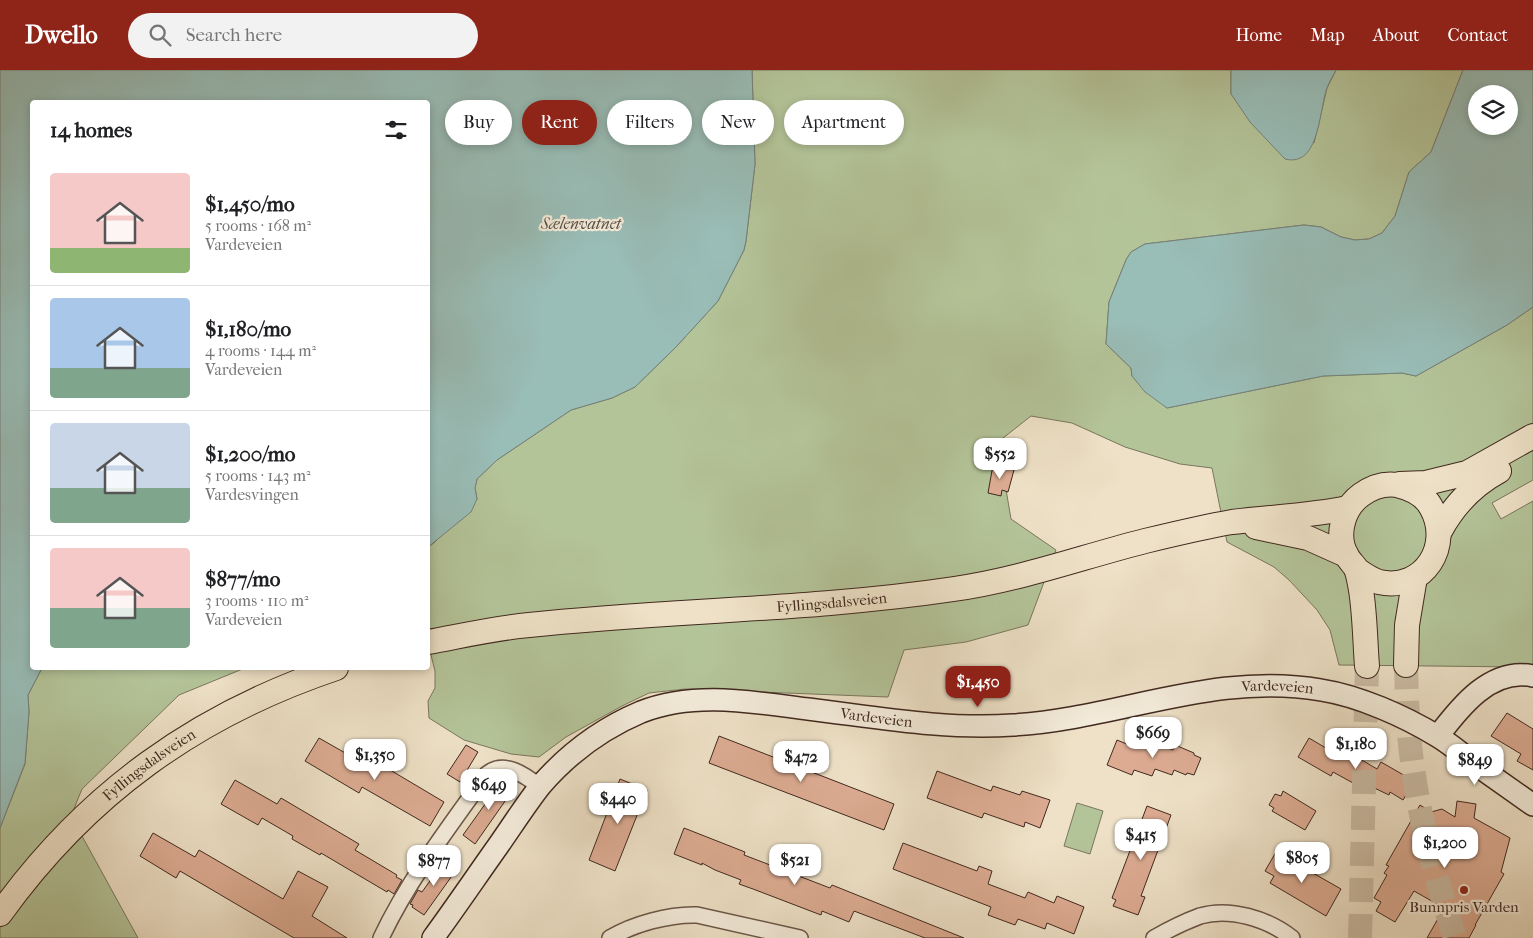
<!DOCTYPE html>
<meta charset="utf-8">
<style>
body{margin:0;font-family:"IM FELL French Canon",serif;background:#f2f2f2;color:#202124;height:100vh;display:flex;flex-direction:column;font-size:19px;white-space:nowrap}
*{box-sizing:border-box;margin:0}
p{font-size:16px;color:#757577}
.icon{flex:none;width:28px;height:28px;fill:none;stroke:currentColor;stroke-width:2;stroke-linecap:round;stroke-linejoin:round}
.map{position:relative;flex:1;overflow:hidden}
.side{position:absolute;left:30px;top:30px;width:400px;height:570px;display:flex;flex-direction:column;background:#fff;border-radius:5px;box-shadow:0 2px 8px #0003}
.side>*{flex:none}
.banner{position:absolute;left:445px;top:30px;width:475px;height:45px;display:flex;gap:10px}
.buttons{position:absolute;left:1468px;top:15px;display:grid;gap:10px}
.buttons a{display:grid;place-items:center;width:50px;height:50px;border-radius:50%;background:#fff;box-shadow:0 2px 8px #0003;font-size:25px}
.price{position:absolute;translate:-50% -42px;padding:0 11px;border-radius:10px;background:#fff;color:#222;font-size:16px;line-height:32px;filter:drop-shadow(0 1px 2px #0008)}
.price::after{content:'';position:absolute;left:50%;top:30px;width:15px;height:11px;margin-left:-8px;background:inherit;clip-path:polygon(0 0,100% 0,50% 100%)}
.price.selected{background:#8f2418;color:#fff}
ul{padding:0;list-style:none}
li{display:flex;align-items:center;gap:15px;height:125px;padding:0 20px}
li+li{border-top:1px solid #e0e0e0}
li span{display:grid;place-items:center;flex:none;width:140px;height:100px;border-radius:5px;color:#555}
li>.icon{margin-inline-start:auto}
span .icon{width:60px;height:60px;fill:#fffc;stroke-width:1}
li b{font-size:21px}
h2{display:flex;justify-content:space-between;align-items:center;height:60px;padding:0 20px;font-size:21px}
.pill{padding:0 18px;border-radius:22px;background:#fff;box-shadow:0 2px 8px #0003;font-size:18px;line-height:45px}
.pill.selected{background:#8f2418;color:#fff}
header{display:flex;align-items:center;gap:30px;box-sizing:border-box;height:70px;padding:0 25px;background:#8f2418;color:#fff}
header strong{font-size:24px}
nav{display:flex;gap:28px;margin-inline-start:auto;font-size:18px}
.search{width:350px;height:45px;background:#f2f2f2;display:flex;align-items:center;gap:12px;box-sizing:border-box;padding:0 18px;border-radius:28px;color:#757577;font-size:19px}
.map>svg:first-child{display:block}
</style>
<header>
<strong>Dwello</strong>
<div class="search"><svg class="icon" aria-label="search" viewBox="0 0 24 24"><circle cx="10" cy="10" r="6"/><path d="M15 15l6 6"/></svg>Search here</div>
<nav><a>Home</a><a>Map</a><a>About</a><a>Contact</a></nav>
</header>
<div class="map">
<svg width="1533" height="868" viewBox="0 0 1533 868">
<rect width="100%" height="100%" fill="#eee1c7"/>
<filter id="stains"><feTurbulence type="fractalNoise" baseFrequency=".004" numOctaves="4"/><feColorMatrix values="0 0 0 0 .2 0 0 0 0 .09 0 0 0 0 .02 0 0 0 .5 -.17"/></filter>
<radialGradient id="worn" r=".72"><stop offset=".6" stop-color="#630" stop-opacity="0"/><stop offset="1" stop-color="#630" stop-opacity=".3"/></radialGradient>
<g fill="#b4c499" stroke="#7a765c">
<polygon points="752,0 1231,0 1231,24 1314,73 1327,18 1336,0 1463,0 1431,82 1409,102 1395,146 1382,163 1369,169 1355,170 1341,167 1321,157 1304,155 1145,174 1131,182 1126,190 1109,232 1106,274 1131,298 1132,306 1167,338 1323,306 1402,303 1416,306 1507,255 1533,237 1533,410 1492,433 1501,449 1533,431 1533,599 1522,597 1339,595 1330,560 1317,540 1289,510 1274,497 1227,472 1212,398 1180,394 1125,377 1072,353 1031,346 998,372 1011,449 1056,480 1028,555 966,572 904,580 888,627 685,619 649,623 622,636 566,667 539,687 511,684 464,670 429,648 428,631 435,618 435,601 430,581 428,579 428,477 434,473 477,429 475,418 477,409 497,390 571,340 612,328 635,317 676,277 718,231 744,180 746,171 755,94"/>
<polygon points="42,598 245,598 179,625 82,719 71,746 138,868 0,868 0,758 25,694 29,642 28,625"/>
<polygon points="1077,733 1103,741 1090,784 1064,776"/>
</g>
<g fill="#99bdb7" stroke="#76827a" fill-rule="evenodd">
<polygon points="0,0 752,0 755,94 746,171 744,180 718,231 676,277 635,317 612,328 571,340 497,390 477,409 475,418 477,429 471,442 428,477 428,32 32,32 32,598 42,598 28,625 29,642 25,693 0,758"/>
<path d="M 1231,0 L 1336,0 C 1333,6 1329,12 1327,18 C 1319,39 1320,98 1285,89 L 1250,52 L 1231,24 Z"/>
<path d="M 1463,0 L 1533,0 L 1533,237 L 1507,255 L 1416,306 L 1402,303 L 1323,306 L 1167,338 L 1145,322 L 1132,306 L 1131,298 L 1106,274 L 1109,232 L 1126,190 L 1131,182 L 1145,174 L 1304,155 L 1321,157 L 1341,167 L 1355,170 L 1369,169 L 1382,163 L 1395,146 L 1409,102 L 1431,82 ZM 1476,24 L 1509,24 L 1509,56 L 1476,56 Z"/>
</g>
<g fill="#dcab92" stroke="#41291f">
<polygon points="993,395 1014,400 1008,422 1002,420 1001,426 988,423"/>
<polygon points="1507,643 1533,659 1533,700 1517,691 1521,684 1491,666"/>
<polygon points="719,666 894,734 884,760 709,693"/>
<polygon points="319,668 361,692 365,685 444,732 430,756 362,717 359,723 305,691"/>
<polygon points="1309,668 1341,687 1345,680 1377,699 1381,692 1414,711 1403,730 1390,722 1389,725 1368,715 1367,718 1354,710 1353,713 1333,702 1331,706 1298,687"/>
<polygon points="1117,670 1134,677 1136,672 1153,678 1155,673 1173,680 1175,675 1194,683 1194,685 1201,688 1194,705 1187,703 1186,705 1174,700 1172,705 1155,699 1152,706 1134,700 1132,705 1107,695"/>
<polygon points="466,675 478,682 460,712 447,704"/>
<polygon points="937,701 991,721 993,716 1020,725 1022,721 1050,730 1040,758 1025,752 1024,757 984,743 982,748 927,728"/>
<polygon points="503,709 515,717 475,774 463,765"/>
<polygon points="620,709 647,720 615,801 589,790"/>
<polygon points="235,710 277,734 281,728 359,774 355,780 397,805 396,807 402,810 394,824 388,820 387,822 321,783 320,785 292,769 293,766 262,748 258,755 221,734"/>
<polygon points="1283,721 1316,741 1305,760 1272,741 1274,738 1269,735 1275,724 1281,726"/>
<polygon points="1457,731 1476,734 1474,748 1510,768 1501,802 1504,804 1475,855 1476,855 1469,868 1427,868 1444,838 1414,821 1395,852 1376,841 1381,832 1374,828 1387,805 1384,803 1389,796 1386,795 1420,735 1431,742 1442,739 1455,747"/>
<polygon points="1147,736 1171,745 1141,826 1145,827 1138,845 1113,836 1116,830 1112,828"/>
<polygon points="684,758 745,782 744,785 830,818 832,815 964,868 925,868 854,841 849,852 822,841 821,845 753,819 739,814 741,810 715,800 702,793 702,795 674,784"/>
<polygon points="153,763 195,787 199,780 283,829 298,801 328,817 312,846 347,868 294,868 180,801 176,808 140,786"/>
<polygon points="903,773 977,801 979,796 992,801 988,814 1025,828 1028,822 1054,833 1057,826 1084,837 1074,864 1047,853 1045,859 1018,849 1015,855 988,845 991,837 893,799"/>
<polygon points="1276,782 1341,819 1326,846 1270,813 1274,806 1265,801"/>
<polygon points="447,787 459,796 424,845 412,837 413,835 410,834 418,820 422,822"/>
</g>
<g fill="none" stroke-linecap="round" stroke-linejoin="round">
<g stroke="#cbbca5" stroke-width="24" stroke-dasharray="24 12" stroke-linecap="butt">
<path d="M 1406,595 C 1407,632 1408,669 1414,705 C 1422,761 1438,814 1455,868"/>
<polyline points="1360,868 1367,596"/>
</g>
<defs>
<g id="minor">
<path d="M 381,868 C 409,809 449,757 487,704 C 504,690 525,705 540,717"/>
<path d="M 610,868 C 633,854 670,844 697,845 L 800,868"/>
<path d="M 1154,868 C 1168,860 1184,852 1200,846 C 1230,837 1268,849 1292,868"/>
</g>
<g id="secondary">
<path d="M 1438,666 C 1460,637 1491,597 1533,606"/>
<path id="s1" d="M 433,868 C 455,838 476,807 498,776 C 512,756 526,734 541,715 C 568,684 603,658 641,642 C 695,621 752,632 808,639 C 875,647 945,660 1013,655 C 1117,649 1216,601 1321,620 C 1359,626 1404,646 1437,666 C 1449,673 1461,683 1472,692 C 1492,706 1513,721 1533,735"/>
</g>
<g id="primary">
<polyline points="1400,414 1426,413 1467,403 1533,366"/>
<polyline points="1256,457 1308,468 1346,485"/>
<path d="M 1440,461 C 1454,435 1473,415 1499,401"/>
<path d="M 1356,499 C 1363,504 1370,509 1379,512 C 1424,522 1453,475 1431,437 C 1424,424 1410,418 1397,415 C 1384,413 1372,417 1361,425 C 1343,438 1335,466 1347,486 C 1349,490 1353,494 1356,498 C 1358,504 1360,514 1361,520 C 1365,545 1365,571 1367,596"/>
<path id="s2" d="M 428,572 C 461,566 495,558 529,555 C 671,540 813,540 954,519 C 1019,510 1082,487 1145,471 C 1174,464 1203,457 1232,452 C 1271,447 1310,446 1348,438"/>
<polyline points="1406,595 1407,555 1415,507"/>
<path id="s3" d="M 0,844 C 86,724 196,645 336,598"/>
</g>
</defs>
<use href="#minor" stroke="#6c5749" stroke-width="18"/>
<use href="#secondary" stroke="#41291f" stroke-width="24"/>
<use href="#primary" stroke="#41291f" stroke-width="26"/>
<use href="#minor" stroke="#f4ecdb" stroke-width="15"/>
<use href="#secondary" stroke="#f4ecdb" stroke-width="21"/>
<use href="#primary" stroke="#eee1c7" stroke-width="24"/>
</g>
<circle fill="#8f2418" stroke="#f4ecdb" stroke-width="2" cx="1464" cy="820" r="5"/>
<g text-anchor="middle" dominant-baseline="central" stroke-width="4.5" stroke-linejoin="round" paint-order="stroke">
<g font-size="15" fill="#41291f" stroke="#f4ecdb">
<text stroke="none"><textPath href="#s2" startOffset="406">Fyllingsdalsveien</textPath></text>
<text stroke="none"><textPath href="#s1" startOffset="955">Vardeveien</textPath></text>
<text stroke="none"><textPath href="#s1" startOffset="550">Vardeveien</textPath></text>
<text stroke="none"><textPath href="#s3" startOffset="212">Fyllingsdalsveien</textPath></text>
</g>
<g font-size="15" fill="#41291f" stroke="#f4ecdb">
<text x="1464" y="837">Bunnpris Varden</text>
</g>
<g font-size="16" font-style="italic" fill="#574e45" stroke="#f4ecdb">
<text x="581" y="153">Sælenvatnet</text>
</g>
</g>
<rect width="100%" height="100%" filter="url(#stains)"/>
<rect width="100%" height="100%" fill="url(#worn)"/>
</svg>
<div class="buttons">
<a><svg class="icon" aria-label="layers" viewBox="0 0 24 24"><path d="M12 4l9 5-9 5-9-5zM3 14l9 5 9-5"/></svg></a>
</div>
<b class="price" style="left:1000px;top:410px">$552</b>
<b class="price selected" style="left:978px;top:638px">$1,450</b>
<b class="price" style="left:1153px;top:689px">$669</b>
<b class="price" style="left:1356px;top:700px">$1,180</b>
<b class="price" style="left:375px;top:711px">$1,350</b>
<b class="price" style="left:801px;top:713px">$472</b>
<b class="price" style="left:1475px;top:716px">$849</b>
<b class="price" style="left:489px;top:741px">$649</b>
<b class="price" style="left:618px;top:755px">$440</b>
<b class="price" style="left:1141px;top:791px">$415</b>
<b class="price" style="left:1445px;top:799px">$1,200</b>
<b class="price" style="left:1302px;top:814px">$805</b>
<b class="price" style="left:795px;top:816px">$521</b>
<b class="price" style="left:434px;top:817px">$877</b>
<div class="banner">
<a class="pill">Buy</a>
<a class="pill selected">Rent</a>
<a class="pill">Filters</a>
<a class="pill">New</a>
<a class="pill">Apartment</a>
</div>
<section class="side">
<h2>14 homes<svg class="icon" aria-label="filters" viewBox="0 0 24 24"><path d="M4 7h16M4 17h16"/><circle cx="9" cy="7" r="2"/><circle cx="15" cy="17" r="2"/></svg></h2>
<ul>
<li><span style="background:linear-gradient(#f6c9c9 75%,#8fb573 0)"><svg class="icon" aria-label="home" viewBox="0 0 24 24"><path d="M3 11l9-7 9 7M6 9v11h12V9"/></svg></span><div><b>$1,450/mo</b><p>5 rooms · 168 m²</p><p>Vardeveien</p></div></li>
<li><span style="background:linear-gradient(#a9c7e8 70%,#7fa58c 0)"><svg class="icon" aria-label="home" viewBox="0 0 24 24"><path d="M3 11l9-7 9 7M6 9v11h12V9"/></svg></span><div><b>$1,180/mo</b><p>4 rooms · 144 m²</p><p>Vardeveien</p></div></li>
<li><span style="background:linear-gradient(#c9d6e8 65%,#7fa58c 0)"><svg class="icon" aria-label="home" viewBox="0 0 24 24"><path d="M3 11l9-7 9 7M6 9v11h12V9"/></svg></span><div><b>$1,200/mo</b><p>5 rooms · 143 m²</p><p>Vardesvingen</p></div></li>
<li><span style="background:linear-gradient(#f6c9c9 60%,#7fa58c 0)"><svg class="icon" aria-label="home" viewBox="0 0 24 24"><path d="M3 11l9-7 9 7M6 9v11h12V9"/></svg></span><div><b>$877/mo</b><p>3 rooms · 110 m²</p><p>Vardeveien</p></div></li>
</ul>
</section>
</div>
